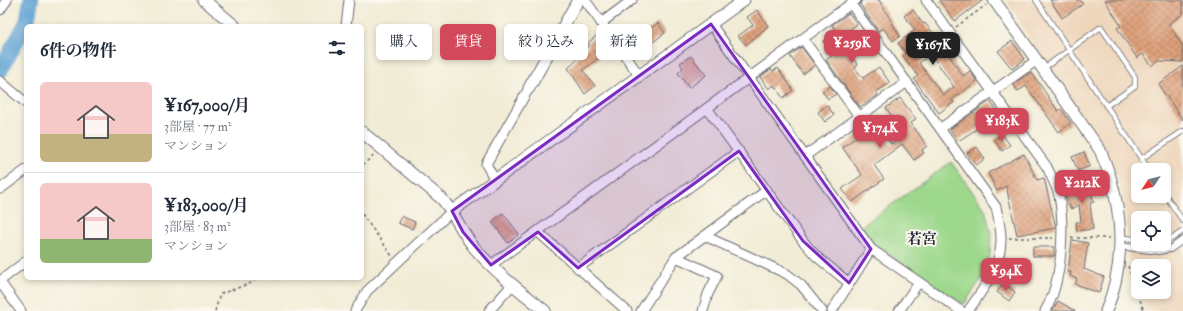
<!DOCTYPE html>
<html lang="ja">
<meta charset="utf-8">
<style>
body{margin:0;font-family:"IM FELL Double Pica","Noto Serif JP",serif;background:#f6f6f7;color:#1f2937;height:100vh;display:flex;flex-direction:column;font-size:15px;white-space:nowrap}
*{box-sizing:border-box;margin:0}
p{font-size:13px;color:#747a83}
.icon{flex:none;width:22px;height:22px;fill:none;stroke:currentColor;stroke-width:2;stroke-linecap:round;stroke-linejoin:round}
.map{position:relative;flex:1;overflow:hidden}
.drawer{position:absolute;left:24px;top:24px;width:340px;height:256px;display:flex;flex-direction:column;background:#fff;border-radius:6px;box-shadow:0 2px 6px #0003}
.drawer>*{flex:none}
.guide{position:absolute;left:376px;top:24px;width:380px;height:36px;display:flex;gap:8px}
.needle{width:26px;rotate:234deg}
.buttons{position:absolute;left:1131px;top:163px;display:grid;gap:8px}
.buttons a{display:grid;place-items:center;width:40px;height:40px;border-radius:6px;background:#fff;box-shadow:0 2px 6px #0003;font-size:20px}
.price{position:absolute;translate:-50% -34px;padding:0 9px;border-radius:8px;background:#d1495b;color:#fff;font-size:13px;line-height:26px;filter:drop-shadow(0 1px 2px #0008)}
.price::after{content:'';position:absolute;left:50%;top:24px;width:12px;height:9px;margin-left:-6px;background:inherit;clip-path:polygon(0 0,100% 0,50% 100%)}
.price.selected{background:#222;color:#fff}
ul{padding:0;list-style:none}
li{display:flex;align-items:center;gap:12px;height:100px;padding:0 16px}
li+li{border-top:1px solid #e0e1e3}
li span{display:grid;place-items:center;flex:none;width:112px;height:80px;border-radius:6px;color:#555}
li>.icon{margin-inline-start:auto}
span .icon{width:48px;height:48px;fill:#fffc;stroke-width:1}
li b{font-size:17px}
h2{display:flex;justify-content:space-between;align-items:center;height:48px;padding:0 16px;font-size:17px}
.tag{padding:0 14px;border-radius:6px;background:#fff;box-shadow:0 2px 6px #0003;font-size:14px;line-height:36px}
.tag.selected{background:#d1495b;color:#fff}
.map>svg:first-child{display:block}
</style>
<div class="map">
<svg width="1183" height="311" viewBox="0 0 1183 311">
<defs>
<pattern id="building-cross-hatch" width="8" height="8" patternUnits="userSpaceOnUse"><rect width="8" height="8" fill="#dfa17c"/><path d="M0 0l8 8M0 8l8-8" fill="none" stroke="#b48367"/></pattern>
</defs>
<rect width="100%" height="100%" fill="#fbf7ec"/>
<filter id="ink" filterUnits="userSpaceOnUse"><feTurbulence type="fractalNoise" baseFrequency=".025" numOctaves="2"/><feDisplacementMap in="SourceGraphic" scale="8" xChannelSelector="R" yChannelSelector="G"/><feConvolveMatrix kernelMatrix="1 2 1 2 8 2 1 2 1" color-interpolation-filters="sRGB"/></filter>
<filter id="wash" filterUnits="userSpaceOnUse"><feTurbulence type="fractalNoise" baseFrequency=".012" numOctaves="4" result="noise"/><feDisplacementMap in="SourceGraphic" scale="16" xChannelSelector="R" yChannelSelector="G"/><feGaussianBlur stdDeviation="0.9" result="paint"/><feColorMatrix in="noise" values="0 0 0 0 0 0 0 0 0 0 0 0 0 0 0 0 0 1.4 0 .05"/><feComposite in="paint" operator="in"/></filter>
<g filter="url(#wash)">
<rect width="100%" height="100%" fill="#f1ecd5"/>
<path fill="#eed6bb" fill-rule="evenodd" d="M 1006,0 L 1183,0 L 1183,311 L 1146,311 L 1139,292 L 1164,292 L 1164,266 L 1138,266 L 1138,288 L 1128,258 L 1128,230 L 1121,186 L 1107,154 L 1038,52 ZM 1138,170 L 1164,170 L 1164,196 L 1138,196 ZM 1138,218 L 1164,218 L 1164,244 L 1138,244 Z"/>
<polygon fill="#9dd88c" stroke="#607d64" points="951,162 985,209 991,233 990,255 984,275 964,304 876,246 862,226"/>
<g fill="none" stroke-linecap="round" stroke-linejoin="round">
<polyline stroke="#5fa2d3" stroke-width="16" points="0,71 27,22 31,0"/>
</g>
<g id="blocks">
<g fill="url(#building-cross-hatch)" fill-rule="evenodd">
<polygon points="862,0 879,0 900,36 893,41 883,28 878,31 860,4"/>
<polygon points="939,0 983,0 955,21"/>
<polygon points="1050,0 1080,0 1083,4 1062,18"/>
<polygon points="1105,0 1183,0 1183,14 1169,24 1183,47 1183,62 1158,61 1152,66 1143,54 1137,58 1117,28 1121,26"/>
<polygon points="757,10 768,26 746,45 738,36 753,25 747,17"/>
<path d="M 913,10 L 923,24 L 925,23 L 937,38 L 963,76 L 970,71 L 977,81 L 952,100 L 954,102 L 939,113 L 914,79 L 918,76 L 903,56 L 906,54 L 898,43 L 915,30 L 904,16 ZM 931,54 L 954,87 L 943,95 L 919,63 Z"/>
<polygon points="849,13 857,24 849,30 858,42 847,50 858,65 855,68 863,78 879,67 890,83 876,92 878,95 860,107 826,60 833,55 823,41 836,31 832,25"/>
<polygon points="658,23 665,33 642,50 635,40"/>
<polygon points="597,35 606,46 597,54 600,57 583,70 595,86 585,94 568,68 575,62 578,54 589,46 588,43"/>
<polygon points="1012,41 1025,59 1012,69 998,51"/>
<polygon points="801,47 815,65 803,74 790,56"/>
<polygon points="691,56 706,75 689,88 678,73 683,68 680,63"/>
<polygon points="1183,66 1183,120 1158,84"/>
<polygon points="778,68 793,90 783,98 774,85 769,89 760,77 771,69 773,71"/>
<polygon points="1029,73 1032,73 1058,111 1061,109 1071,123 1059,132 1026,86 1018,91 1013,84"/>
<polygon points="830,86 836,94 828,99 822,91"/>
<polygon points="900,98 916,119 911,123 927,146 922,150 924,153 914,160 902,144 874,165 884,179 852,202 842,189 862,175 842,147 865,131 863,128 871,121 883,137 885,135 891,144 905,134 886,108"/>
<polygon points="990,101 1005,122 992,131 986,123 958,141 950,129"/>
<polygon points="827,105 834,115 825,122 818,112"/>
<polygon points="1002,134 1010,145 1002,151 994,140"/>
<polygon points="977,147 985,159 976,165 967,153"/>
<polygon points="1084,152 1090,166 1078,171 1072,157"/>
<polygon points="1024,154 1037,180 1044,178 1056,228 1017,235 1006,186 997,191 988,173"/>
<polygon points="1086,179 1094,202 1090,203 1093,229 1077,231 1076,222 1081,222 1079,205 1071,209 1064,193 1075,189 1073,183"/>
<polygon points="503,213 519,234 508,243 492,222"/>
<polygon points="401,216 415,222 412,229 398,223"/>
<polygon points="1072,240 1088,243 1084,269 1104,277 1099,293 1075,284 1077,279 1070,276 1071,272 1068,272"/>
<rect x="1033" y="247" width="21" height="9"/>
<polygon points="1004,284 1015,292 1009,301 997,292"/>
<polygon points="1058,301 1075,311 1052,311"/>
</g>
</g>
</g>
<g filter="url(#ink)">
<use href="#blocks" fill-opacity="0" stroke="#6a6971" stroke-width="1"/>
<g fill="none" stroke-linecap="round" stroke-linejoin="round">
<defs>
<g id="service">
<polyline points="1036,0 1149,170"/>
<polyline points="1044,68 1101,27 1135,77 1135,86 1106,106"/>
<polyline points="1141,159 1183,131"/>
<polyline points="1164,193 1183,221"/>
<polyline points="1121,238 1138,239"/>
<polyline points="1164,241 1173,238 1183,231"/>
</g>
<polyline id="pedestrian" points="1120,246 1158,251 1170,249 1183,240"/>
<g id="minor">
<polyline points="585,0 639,75"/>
<path d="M 926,0 L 1047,167 C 1051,176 1057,187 1059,196 C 1065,228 1062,283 1045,311"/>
<path d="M 851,4 L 996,207 C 998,217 1001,228 1001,238 C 1002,266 983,289 968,311"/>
<polyline points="0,10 7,0"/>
<polyline points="601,23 632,0"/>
<polyline points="711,24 871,249 961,311"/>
<polyline points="346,26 349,0"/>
<polyline points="803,39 859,116"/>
<polyline points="0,81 26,103"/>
<polyline points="707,108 803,241 816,256 849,283"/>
<polyline points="941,128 1037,60"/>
<polyline points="805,156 907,82"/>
<polyline points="495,180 486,164 529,88"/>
<polyline points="0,189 26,170"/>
<polyline points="538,232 627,311"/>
<polyline points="705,236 787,274 801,285 822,311"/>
<polyline points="676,257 717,276 708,294 703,311"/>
<polyline points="491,265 856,0"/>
<polyline points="578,268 739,151"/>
<polyline points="0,281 26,261"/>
<polyline points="0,282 21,311"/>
<polyline points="355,311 367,291 452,211"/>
<polyline points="489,311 513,284"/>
<polyline points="641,311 676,257 767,190"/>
<polyline points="832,311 871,249"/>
<polyline points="899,311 919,282"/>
</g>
<g id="tertiary">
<polyline points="204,0 235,26"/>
<path d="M 994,0 L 1100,150 C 1122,201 1128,257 1106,311"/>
<polyline points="529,88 578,0"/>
<path d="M 362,132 L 442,199 C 455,214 461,231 473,246 C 493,271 521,291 545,311"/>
<polyline points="452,211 744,0"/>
</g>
</defs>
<use href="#service" stroke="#6a6971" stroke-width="6"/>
<use href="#pedestrian" stroke="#6a6971" stroke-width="8"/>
<use href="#minor" stroke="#6a6971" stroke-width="11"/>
<use href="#tertiary" stroke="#6a6971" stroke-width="13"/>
<g stroke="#6a6971" stroke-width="1.5" stroke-dasharray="3 3" stroke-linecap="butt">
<polyline points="956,27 986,5"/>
<polyline points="362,165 375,155"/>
<polyline points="362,214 392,256"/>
<polyline points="1009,238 1053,238"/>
<polyline points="1071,238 1109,238"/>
<polyline points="1128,266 1144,311"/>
<polyline points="215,311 220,294 249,284 258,278"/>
</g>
<use href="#service" stroke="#fff" stroke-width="4.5"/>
<use href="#pedestrian" stroke="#fff" stroke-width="6"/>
<use href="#minor" stroke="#fff" stroke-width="9"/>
<use href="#tertiary" stroke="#fff" stroke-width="11"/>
</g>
</g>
<path fill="#7b2cbf" fill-opacity="0.2" stroke="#7b2cbf" stroke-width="3" stroke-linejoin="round" d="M 711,24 L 871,249 L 849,283 L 803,241 L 739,151 L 578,268 L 538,232 L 491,265 L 463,232 L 452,211 Z"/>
<g text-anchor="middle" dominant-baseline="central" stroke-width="4" stroke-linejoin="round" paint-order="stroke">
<g font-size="15" font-weight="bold" fill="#22223b" stroke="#fbf7ec">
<text x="922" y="239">若宮</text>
</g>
</g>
</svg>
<div class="buttons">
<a><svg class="needle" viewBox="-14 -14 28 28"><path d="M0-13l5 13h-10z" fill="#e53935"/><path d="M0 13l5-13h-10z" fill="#747a83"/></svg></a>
<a><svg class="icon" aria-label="locate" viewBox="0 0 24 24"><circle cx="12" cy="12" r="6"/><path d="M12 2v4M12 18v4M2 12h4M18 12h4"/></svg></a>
<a><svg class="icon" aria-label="layers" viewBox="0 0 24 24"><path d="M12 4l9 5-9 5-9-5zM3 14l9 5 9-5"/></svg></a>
</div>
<b class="price" style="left:852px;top:64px">¥259K</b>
<b class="price selected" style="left:933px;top:66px">¥167K</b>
<b class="price" style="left:1002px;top:142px">¥183K</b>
<b class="price" style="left:880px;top:149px">¥174K</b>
<b class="price" style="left:1082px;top:204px">¥212K</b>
<b class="price" style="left:1006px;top:292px">¥94K</b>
<div class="guide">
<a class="tag">購入</a>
<a class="tag selected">賃貸</a>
<a class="tag">絞り込み</a>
<a class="tag">新着</a>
</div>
<section class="drawer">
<h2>6件の物件<svg class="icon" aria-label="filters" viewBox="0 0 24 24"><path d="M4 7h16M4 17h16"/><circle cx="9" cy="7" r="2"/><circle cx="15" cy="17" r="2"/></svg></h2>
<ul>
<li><span style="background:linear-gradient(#f6c9c9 65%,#c2b280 0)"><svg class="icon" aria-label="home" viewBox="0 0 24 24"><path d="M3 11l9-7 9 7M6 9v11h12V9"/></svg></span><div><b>¥167,000/月</b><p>3部屋 · 77 m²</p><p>マンション</p></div></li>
<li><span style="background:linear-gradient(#f6c9c9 70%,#8fb573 0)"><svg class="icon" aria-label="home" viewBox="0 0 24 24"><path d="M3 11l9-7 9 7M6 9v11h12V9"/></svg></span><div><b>¥183,000/月</b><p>3部屋 · 83 m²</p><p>マンション</p></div></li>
</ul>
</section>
</div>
